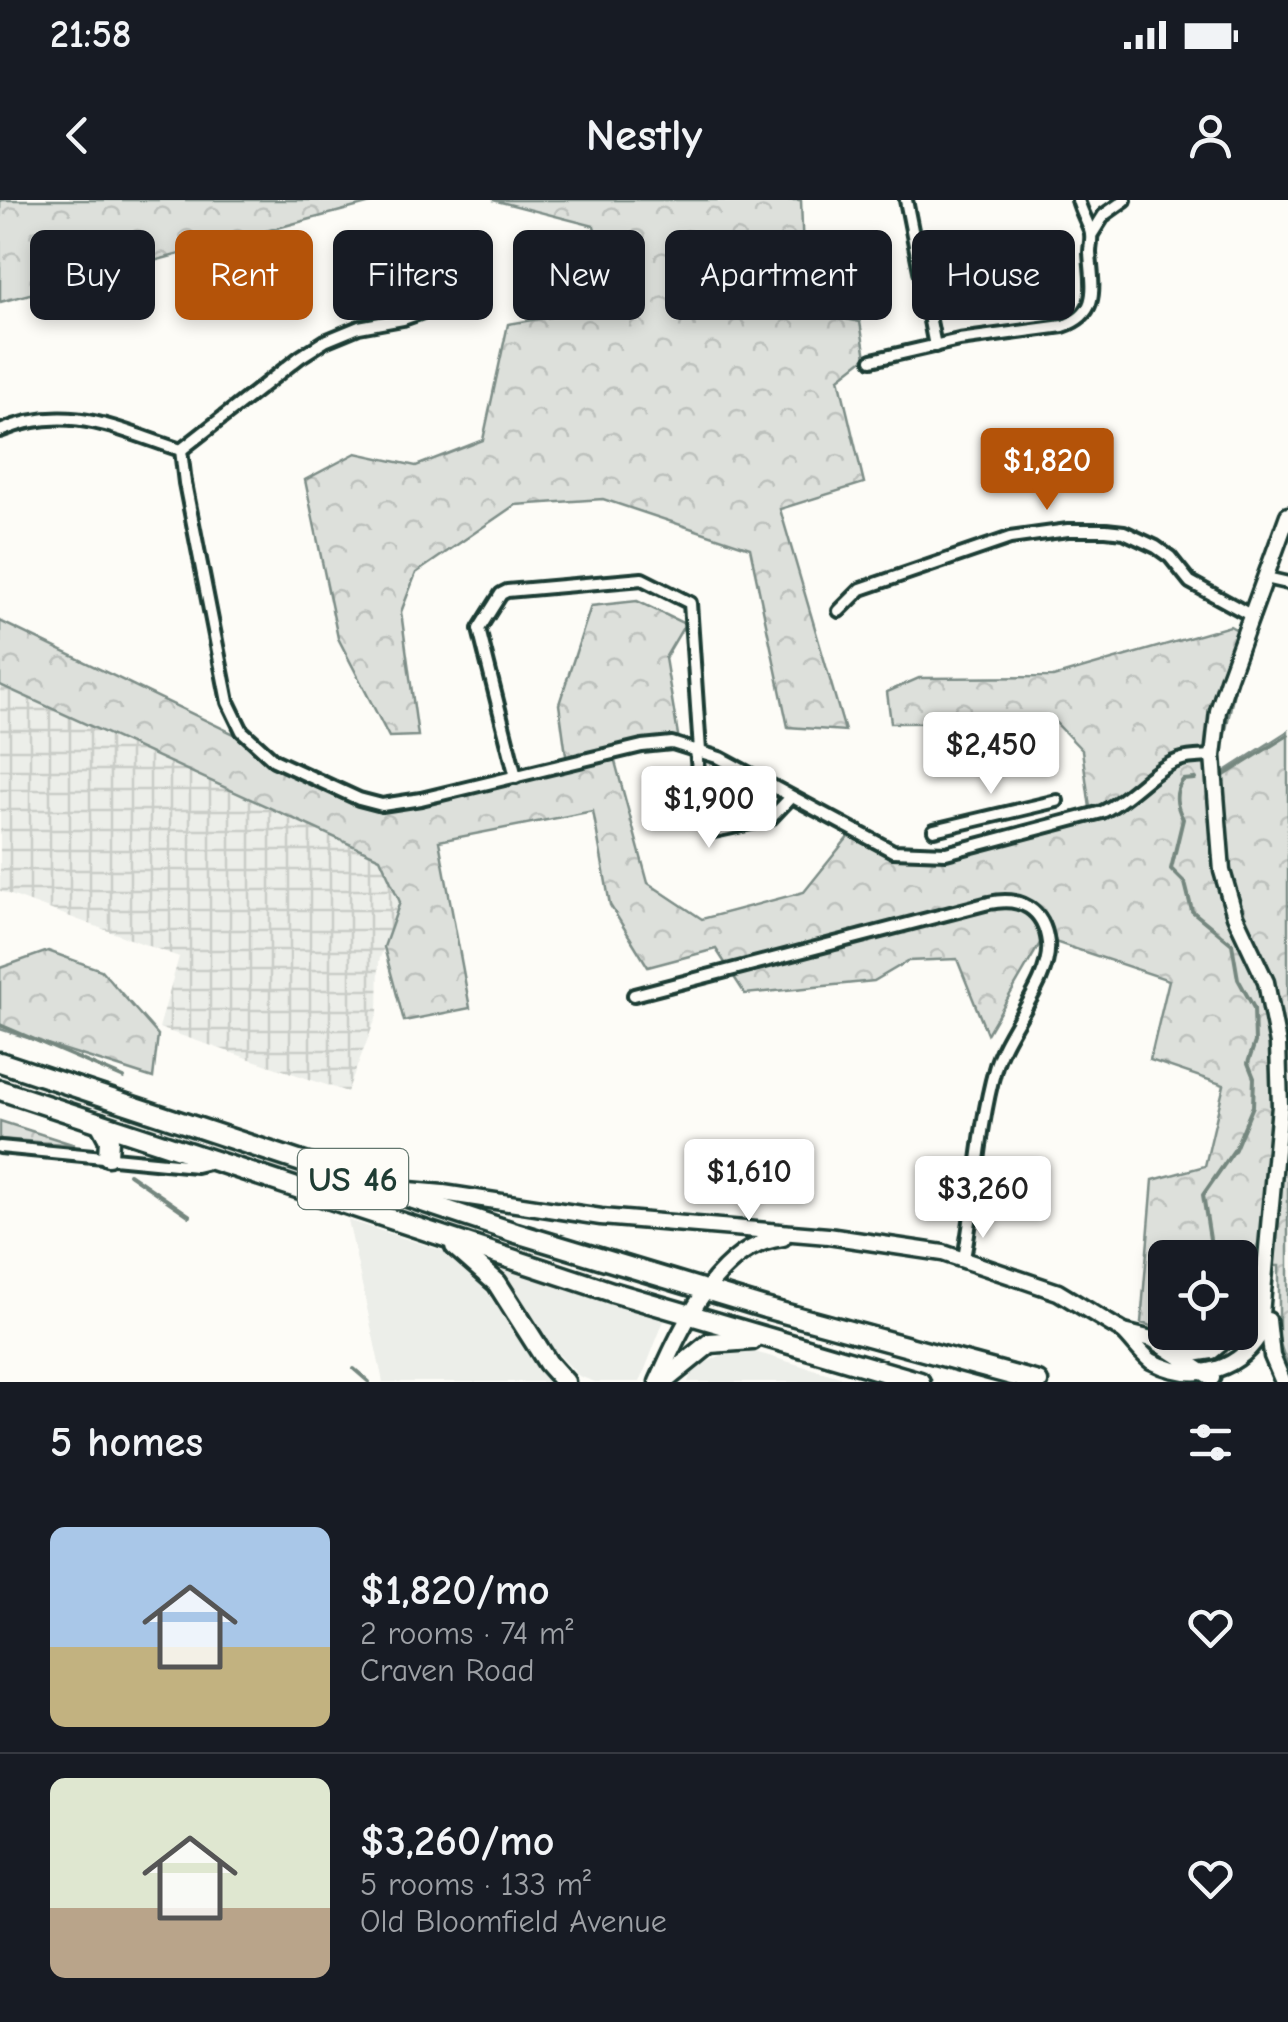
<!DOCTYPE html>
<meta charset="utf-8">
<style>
body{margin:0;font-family:"Comic Neue",sans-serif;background:#242831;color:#f1f3f6;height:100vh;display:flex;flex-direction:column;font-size:38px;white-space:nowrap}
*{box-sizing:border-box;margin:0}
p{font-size:32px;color:#9ea1a6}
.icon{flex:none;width:55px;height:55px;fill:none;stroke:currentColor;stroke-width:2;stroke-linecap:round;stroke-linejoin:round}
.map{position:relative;height:1182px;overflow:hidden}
.sheet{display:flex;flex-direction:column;background:#171b24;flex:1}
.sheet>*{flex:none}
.hud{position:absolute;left:30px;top:30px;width:1230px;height:90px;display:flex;gap:20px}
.fabs{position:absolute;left:1148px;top:1040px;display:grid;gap:20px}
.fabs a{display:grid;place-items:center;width:110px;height:110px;border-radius:15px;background:#171b24;box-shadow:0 5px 15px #0003;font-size:50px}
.price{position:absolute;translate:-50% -85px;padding:0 22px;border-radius:10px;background:#fff;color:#222;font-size:32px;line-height:65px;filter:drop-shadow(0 2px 5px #0008)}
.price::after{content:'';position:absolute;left:50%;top:60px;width:30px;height:22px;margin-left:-15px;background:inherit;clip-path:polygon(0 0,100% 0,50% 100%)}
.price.active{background:#b45309;color:#fff}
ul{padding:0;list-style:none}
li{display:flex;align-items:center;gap:30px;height:250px;padding:0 50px}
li+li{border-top:2px solid #363941}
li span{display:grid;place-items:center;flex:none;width:280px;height:200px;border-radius:15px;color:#555}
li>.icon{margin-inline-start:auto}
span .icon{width:120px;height:120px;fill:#fffc;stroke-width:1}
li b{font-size:42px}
h2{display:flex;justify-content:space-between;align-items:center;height:120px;padding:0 50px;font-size:42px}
.pill{padding:0 35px;border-radius:15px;background:#171b24;box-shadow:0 5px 15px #0003;font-size:35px;line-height:90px}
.pill.active{background:#b45309;color:#fff}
.status{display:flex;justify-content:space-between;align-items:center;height:70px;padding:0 50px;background:#171b24;direction:ltr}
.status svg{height:28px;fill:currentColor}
header{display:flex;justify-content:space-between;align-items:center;height:130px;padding:0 50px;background:#171b24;font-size:45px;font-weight:700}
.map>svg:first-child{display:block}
</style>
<div class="status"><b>21:58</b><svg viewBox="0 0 49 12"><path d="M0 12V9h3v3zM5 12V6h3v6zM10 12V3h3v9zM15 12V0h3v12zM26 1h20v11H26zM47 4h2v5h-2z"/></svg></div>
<header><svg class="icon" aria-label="back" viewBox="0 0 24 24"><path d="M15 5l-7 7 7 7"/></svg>Nestly<svg class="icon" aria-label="person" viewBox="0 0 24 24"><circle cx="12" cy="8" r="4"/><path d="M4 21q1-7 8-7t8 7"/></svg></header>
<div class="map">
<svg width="1288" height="1182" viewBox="0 0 1288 1182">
<defs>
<pattern id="industrial-grid" width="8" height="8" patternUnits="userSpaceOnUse" patternTransform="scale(2.5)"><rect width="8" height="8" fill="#eceee9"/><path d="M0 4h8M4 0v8" fill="none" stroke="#cacdc8"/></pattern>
<pattern id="forest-crowns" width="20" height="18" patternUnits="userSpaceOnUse" patternTransform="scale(2.5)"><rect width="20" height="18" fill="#dde0db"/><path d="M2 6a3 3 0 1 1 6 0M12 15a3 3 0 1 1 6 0" fill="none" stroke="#bdc1bd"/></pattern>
</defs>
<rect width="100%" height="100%" fill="#fdfcf7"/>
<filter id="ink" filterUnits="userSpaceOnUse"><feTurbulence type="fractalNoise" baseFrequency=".01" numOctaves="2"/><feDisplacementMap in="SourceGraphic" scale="20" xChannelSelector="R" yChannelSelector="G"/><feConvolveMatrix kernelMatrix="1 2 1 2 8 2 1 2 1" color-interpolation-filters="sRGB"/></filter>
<g filter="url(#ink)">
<g fill="#eceee9">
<polygon points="348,1020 462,1057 550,1182 383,1182"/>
<polygon points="496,1067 665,1118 640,1182 595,1182 579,1176 548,1143"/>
<polygon points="738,1147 857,1182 688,1182 693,1169"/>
</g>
<polygon fill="url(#industrial-grid)" points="0,485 380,658 400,702 379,761 378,813 347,892 159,828 179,757 0,691"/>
<g fill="url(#forest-crowns)" stroke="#7e8e88" stroke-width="2.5">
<polygon points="0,0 382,0 0,102"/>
<polygon points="493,0 801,0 805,110 860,122 866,157 839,178 864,283 780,309 845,531 788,527 750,348 603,299 515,305 416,373 401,412 418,536 389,537 338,438 305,280 356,253 416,266 483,240 508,124 610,107 594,26"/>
<polygon points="637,401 685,424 665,458 679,541 613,554 648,683 702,719 804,692 853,631 917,654 1091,615 1082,550 1055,522 891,523 887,492 919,478 1053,477 1230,426 1246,435 1216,577 1288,531 1288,1167 1279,1141 1279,1066 1246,1065 1240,1078 1240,1058 1165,1058 1165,1130 1141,1123 1153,980 1205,966 1224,885 1150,860 1169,780 1043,738 987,834 957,759 908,761 874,781 745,794 716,749 648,767 610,705 593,611 439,641 470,808 404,821 384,747 400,702 380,658 0,485 0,421 379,604 567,562 559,504 591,406"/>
<polygon points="48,751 101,770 158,835 153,878 0,829 0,768"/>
<polygon points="0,921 75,945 0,939"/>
</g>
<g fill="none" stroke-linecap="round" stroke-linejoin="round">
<g stroke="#75877f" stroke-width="4">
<polyline points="1221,577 1288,535"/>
<path d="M 1195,579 L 1183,580 C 1173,593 1176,606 1183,619 L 1171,669 L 1185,683 L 1192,711 L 1232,744 L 1238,779 L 1254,808 L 1255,842 L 1248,863 L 1254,878 L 1253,906 L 1235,949 L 1203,995 L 1213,1058"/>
<polyline points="0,825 124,878"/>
<polyline points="129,974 190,1016"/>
<polyline points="354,1169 369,1182"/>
</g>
<defs>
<g id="street">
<polyline points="906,0 935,146"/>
<polyline points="1092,34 1104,15 1125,0"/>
<path d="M 872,160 L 959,140 L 1063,126 C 1101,113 1092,86 1090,53 C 1090,45 1093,37 1090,30 C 1086,19 1081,11 1078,0"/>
<path d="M 0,231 C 68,202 116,229 181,250"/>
<path d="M 181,250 L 185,283 L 228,502 L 242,531 L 274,560 L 359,599 L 382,605 L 421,599 L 642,546 L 672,543 L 720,558 L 893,651 L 946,653 L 1102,612 C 1130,599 1151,570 1179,560 C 1190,556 1201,557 1213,556"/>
<polyline points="181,250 300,157 325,141 359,127 403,119 448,103"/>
<polyline points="1266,378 1288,383"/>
<polyline points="839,411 861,389 1010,338 1068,330 1106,330 1124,332 1156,347 1170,357 1190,382 1252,416"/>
<polyline points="696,549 698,571 714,631 770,619 791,597"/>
<polyline points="516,577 479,429 501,394 507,391 642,379 690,403 700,551"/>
<polyline points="934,630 1057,601"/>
<path d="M 634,795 L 989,703 C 1021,696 1044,709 1048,743 C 1052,781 1005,830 995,869 C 978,930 976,996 964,1058"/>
<polyline points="0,947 196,966 213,962"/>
</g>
<g id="secondary">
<polyline points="398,989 443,993 601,1017 828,1036 943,1053 1058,1092 1124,1132 1152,1139 1212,1178"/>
<polyline points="1268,1120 1272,1156 1283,1182"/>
<polyline points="1240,1123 1261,1091"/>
<path d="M 1124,1132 C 1133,1141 1141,1153 1151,1161 C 1191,1182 1234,1174 1259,1136 L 1280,906 L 1278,844 L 1266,782 L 1235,716 L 1222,671 L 1213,556 L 1218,511 L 1229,477 L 1288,315"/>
<polyline points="1179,1156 1212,1151 1235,1132"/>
<path d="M 657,1182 C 681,1129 717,1045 783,1038"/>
</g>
<g id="highway">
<polyline points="0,862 516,1033 765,1108 1038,1182"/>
<polyline points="0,890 612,1092 920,1182"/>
<polyline points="100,923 109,940 108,956"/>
<polyline points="455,1046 497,1083 548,1163 565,1182"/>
<polyline points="662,1182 710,1143 752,1140"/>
</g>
</defs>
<use href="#street" stroke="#1f3d34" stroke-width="18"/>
<use href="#secondary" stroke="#1f3d34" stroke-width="21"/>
<use href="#highway" stroke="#1f3d34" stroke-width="25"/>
<use href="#street" stroke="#fdfcf7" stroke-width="10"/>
<use href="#secondary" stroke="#fdfcf7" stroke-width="14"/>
<use href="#highway" stroke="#fdfcf7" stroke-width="18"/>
</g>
</g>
<g text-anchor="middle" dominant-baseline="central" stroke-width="9" stroke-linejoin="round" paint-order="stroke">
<rect fill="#fdfcf7" stroke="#62766e" stroke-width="2.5" x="298" y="949" width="110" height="60" rx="8"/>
<g font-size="35" font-weight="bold" fill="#1f3d34">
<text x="353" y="979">US 46</text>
</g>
</g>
</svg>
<div class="fabs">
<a><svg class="icon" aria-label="locate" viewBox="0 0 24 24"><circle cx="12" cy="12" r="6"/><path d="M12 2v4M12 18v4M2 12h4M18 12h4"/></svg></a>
</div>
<b class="price active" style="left:1047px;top:313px">$1,820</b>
<b class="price" style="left:991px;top:597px">$2,450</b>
<b class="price" style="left:709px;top:651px">$1,900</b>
<b class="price" style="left:749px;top:1024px">$1,610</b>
<b class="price" style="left:983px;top:1041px">$3,260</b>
<div class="hud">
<a class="pill">Buy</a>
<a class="pill active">Rent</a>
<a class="pill">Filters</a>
<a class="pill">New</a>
<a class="pill">Apartment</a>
<a class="pill">House</a>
</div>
</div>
<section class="sheet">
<h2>5 homes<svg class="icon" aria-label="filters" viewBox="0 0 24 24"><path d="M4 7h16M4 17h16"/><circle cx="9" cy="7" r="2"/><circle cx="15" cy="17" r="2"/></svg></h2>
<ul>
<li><span style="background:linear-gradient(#a9c7e8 60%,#c2b280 0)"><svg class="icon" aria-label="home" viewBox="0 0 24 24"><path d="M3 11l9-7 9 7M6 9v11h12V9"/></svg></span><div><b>$1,820/mo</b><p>2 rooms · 74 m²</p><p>Craven Road</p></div><svg class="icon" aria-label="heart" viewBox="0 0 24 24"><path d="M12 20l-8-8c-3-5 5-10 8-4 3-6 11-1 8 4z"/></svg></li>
<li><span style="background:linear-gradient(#dfe7d0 65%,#b9a48a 0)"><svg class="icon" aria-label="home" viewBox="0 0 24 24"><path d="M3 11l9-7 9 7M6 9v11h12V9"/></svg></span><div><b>$3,260/mo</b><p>5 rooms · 133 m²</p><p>Old Bloomfield Avenue</p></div><svg class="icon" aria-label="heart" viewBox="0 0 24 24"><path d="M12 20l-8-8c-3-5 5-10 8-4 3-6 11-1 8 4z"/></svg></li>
</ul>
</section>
